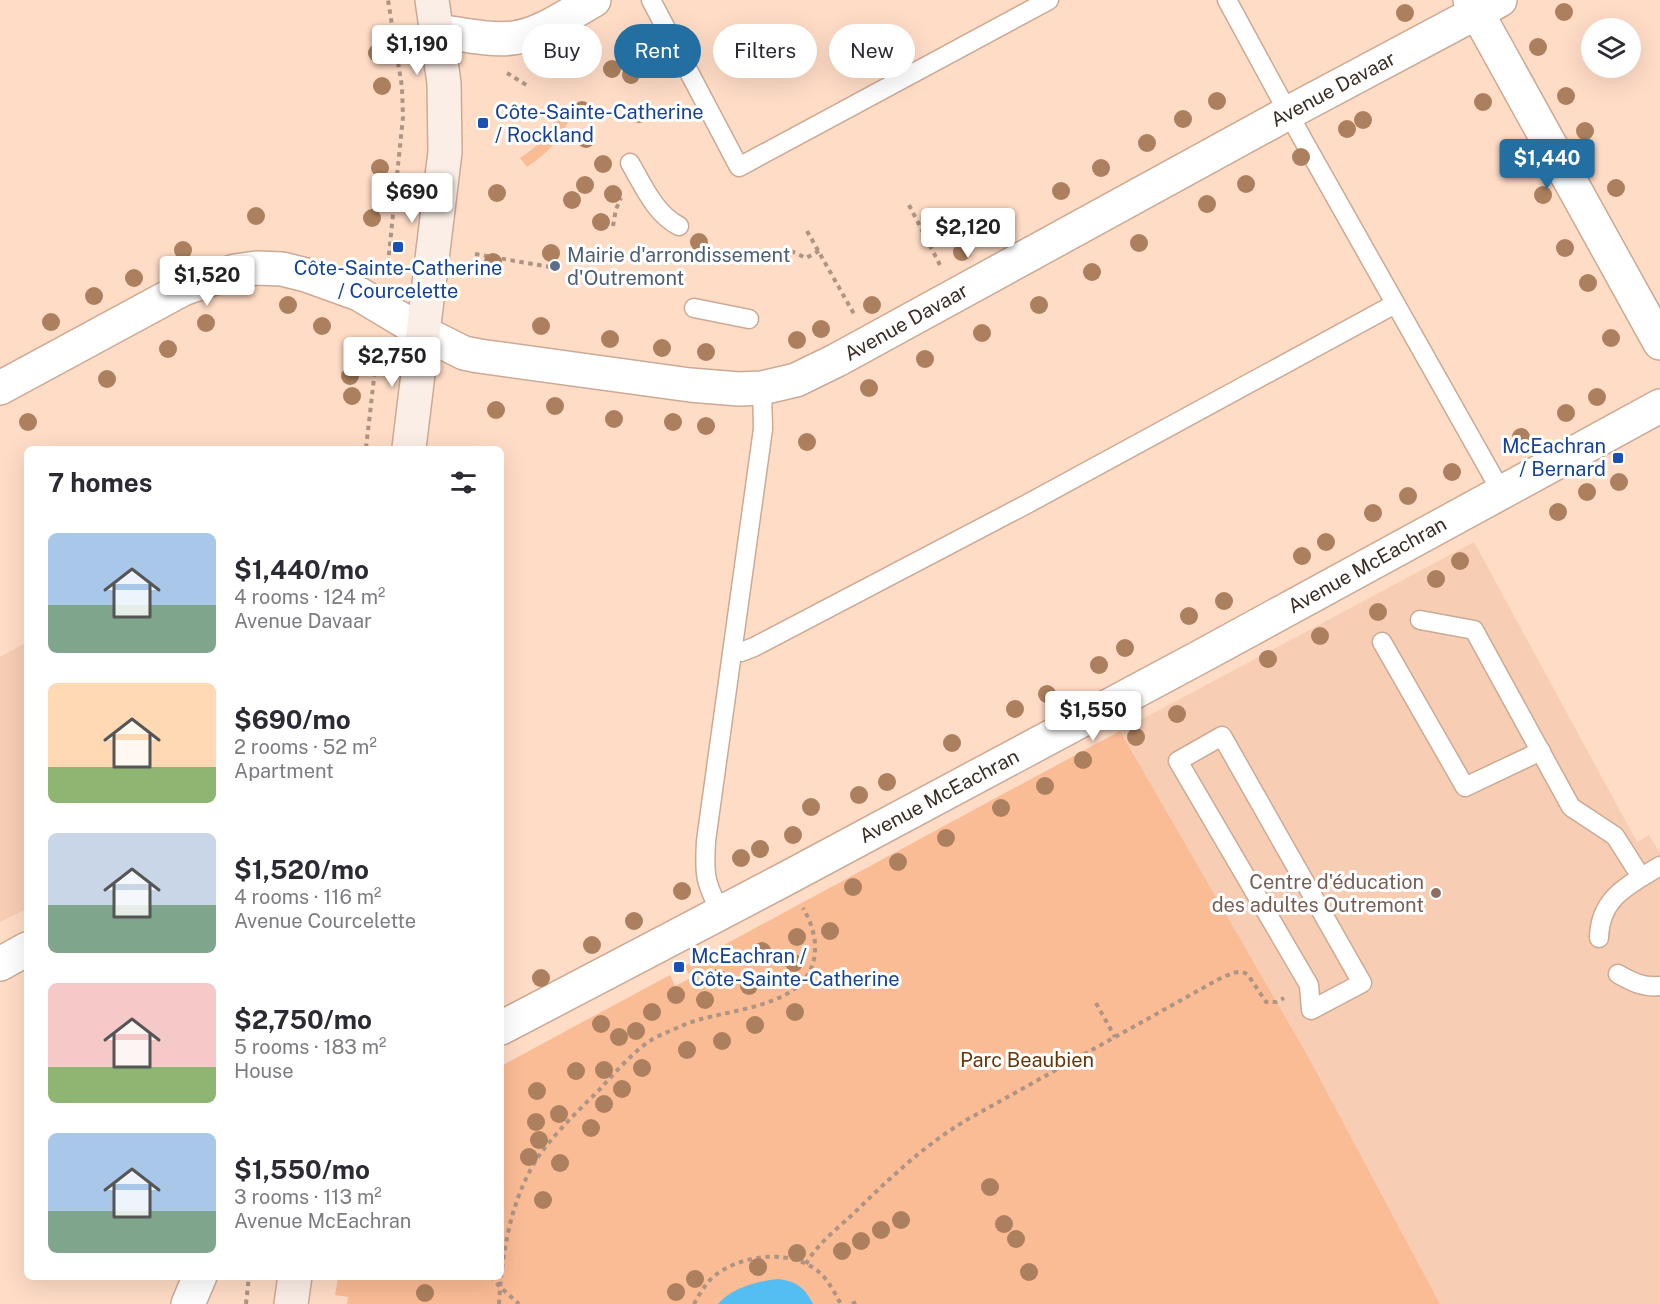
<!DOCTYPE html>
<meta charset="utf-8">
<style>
body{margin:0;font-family:"Public Sans",sans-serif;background:#f7f7f7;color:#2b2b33;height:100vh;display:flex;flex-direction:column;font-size:22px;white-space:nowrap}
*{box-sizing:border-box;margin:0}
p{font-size:20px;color:#7c7c81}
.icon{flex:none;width:33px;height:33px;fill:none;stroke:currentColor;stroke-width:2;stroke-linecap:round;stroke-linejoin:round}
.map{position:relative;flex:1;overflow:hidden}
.drawer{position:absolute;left:24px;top:446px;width:480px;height:834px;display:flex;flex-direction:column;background:#fff;border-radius:9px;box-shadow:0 6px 24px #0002}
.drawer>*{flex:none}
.top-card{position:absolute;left:522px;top:24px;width:570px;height:54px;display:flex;gap:12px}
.buttons{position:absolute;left:1581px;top:18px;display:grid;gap:12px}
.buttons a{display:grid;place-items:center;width:60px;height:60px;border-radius:50%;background:#fff;box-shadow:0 6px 24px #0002;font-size:30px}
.price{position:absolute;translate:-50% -51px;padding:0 14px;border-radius:6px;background:#fff;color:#222;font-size:20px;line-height:39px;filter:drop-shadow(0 2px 3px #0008)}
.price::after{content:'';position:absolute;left:50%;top:36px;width:18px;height:14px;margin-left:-9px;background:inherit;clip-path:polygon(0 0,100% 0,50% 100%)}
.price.active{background:#236fa2;color:#fff}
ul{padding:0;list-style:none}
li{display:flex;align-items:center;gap:18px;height:150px;padding:0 24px}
li span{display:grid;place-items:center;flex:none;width:168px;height:120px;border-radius:9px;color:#555}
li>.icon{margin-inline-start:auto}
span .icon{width:72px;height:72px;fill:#fffc;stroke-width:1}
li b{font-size:26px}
h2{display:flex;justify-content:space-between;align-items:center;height:72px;padding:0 24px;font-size:26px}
.tag{padding:0 21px;border-radius:27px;background:#fff;box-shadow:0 6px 24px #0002;font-size:21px;line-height:54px}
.tag.active{background:#236fa2;color:#fff}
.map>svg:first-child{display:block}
</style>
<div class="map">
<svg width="1660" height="1304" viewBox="0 0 1660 1304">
<rect width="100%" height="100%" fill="#ffdcc6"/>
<g fill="#f7ceb4">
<polygon points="1474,542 1637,842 1649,835 1660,853 1660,1304 1440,1304 1310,1060 1235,933 1120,731"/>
<polygon points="27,642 27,909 0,922 0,657"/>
</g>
<g fill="#fabc95">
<path d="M 560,111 L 571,115 C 561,139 548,153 527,167 L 520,158 C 540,146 550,131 560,111 Z"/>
<polygon points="1120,731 1310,1060 1440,1304 347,1304 348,1297 335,1295 338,1277 501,1276 501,1066 670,975 675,986 691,978 685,966"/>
</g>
<path fill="#54bdf1" d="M 778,1279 C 796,1281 805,1288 813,1304 L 718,1304 C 732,1288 757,1281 778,1279 Z"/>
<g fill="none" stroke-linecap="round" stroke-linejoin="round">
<defs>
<g id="service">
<polyline points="651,0 739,167 1049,0"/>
<polyline points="1227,0 1302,138 1501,491"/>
<path d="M 630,163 C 643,185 655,214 679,226"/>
<polyline points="694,308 749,319"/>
<polyline points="1420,620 1474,630 1571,807 1615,836 1641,877"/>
<polyline points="1382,642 1465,787 1541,751"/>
<polyline points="733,652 741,652 754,647 1027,504 1395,304"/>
<polygon points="1222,736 1362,983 1311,1010 1309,985 1178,761"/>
<path d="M 721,913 C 705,882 704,876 706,841 L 763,429 L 762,388"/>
<path d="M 1599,938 C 1600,897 1629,885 1660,866"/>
<path d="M 1618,974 C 1632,982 1644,988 1660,986"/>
</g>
<g id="minor">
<polyline points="1470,0 1660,343"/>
<path d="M 438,31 C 461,34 489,41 513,38 C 541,35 569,14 594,0"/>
<polyline points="0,388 183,289 235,271 256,268 282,269 306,275 359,294 424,333"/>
<polyline points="0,964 27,949"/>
<polyline points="188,1304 200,1276"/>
</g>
<g id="tertiary">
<polyline points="424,333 464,353 479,356 690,385 739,389 762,388 796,380 837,360 1288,113 1500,0"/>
<polyline points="501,1028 787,878 1198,658 1660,406"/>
</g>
<g id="secondary">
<polyline points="409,448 445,152 444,83 432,0"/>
<polyline points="291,1304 295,1276"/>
</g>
</defs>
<use href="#service" stroke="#cbaa95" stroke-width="21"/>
<use href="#minor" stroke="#cbaa95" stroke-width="36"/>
<use href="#tertiary" stroke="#cbaa95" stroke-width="36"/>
<use href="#secondary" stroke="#cbaa95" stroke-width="36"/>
<g stroke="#ae9484" stroke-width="4" stroke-dasharray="4.5 4.5" stroke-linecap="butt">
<polyline points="507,73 528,86"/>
<polyline points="909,205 940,265"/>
<polyline points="613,226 616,209 621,198"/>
<polyline points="807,231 854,314"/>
<polyline points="791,251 806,258 819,251"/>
<polyline points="475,254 550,267"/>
<polyline points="387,273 403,117 402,87 388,0"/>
<polyline points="366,448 378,343"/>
<polyline points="1096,1003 1115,1037"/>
<path d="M 806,1264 C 817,1244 837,1229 853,1214 C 890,1178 925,1144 970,1118 L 1219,979 C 1229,975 1239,968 1248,975 L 1266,1002 L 1276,1002 L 1284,998"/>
<polyline points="491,1276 500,1287 519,1304"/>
<polyline points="246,1304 249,1276"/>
<path d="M 499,1304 C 502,1250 512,1188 547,1145 C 563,1125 582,1107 600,1089 C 616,1072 633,1051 653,1039 C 664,1033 675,1029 686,1024 C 720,1011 770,1010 798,986 C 822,965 818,933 803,908"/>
<path d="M 694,1304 C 699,1295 705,1284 713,1277 C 740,1254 793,1248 820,1273 C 829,1281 835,1294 841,1304"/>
<polyline points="852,1304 860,1300"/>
</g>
<use href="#service" stroke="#fff" stroke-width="18"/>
<use href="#minor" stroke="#fff" stroke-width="33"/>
<use href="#tertiary" stroke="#fff" stroke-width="33"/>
<use href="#secondary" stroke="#fbeee7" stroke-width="33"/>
</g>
<g fill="#ac805e">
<circle cx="1564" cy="12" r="9"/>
<circle cx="1405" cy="13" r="9"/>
<circle cx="1538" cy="47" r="9"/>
<circle cx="377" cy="53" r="9"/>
<circle cx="612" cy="69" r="9"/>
<circle cx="631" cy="75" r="9"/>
<circle cx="382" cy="86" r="9"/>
<circle cx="1566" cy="96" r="9"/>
<circle cx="1217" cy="101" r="9"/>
<circle cx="1483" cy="102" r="9"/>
<circle cx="582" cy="110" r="9"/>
<circle cx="639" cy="114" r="9"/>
<circle cx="1183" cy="119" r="9"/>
<circle cx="1363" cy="120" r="9"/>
<circle cx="1347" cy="129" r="9"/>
<circle cx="1585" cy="131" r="9"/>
<circle cx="586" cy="139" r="9"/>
<circle cx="1147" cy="143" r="9"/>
<circle cx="1512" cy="150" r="9"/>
<circle cx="1301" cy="157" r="9"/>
<circle cx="603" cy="164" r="9"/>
<circle cx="380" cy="168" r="9"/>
<circle cx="1101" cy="168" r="9"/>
<circle cx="1246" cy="184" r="9"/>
<circle cx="585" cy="185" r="9"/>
<circle cx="1616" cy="188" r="9"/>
<circle cx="1061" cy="191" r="9"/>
<circle cx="497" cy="193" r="9"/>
<circle cx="613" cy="194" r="9"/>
<circle cx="1543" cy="195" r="9"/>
<circle cx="572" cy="200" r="9"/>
<circle cx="1207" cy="204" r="9"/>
<circle cx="256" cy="216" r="9"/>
<circle cx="372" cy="218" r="9"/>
<circle cx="601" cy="222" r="9"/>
<circle cx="999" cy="222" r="9"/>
<circle cx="699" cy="242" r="9"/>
<circle cx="1139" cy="243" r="9"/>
<circle cx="1565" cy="248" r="9"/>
<circle cx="183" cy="250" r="9"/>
<circle cx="962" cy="252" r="9"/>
<circle cx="551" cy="253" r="9"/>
<circle cx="493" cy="262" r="9"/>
<circle cx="1092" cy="272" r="9"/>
<circle cx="134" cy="278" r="9"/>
<circle cx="1588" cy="283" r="9"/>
<circle cx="94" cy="296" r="9"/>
<circle cx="288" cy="305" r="9"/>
<circle cx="872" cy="305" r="9"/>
<circle cx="1039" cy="305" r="9"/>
<circle cx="51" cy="322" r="9"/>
<circle cx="206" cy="323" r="9"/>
<circle cx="322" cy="326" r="9"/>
<circle cx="541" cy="326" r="9"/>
<circle cx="821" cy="329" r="9"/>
<circle cx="982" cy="333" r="9"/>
<circle cx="1611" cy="338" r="9"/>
<circle cx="610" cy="339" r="9"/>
<circle cx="797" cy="340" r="9"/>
<circle cx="662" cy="348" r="9"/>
<circle cx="168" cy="349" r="9"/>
<circle cx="706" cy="352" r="9"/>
<circle cx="925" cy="359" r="9"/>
<circle cx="350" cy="376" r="9"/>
<circle cx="107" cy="379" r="9"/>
<circle cx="869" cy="388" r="9"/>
<circle cx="352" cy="396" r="9"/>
<circle cx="1597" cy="397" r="9"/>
<circle cx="555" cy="406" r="9"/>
<circle cx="496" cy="410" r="9"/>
<circle cx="1566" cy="413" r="9"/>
<circle cx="614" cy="419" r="9"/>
<circle cx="28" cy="422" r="9"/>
<circle cx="673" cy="422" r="9"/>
<circle cx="706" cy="426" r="9"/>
<circle cx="1521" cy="437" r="9"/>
<circle cx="807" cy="442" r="9"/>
<circle cx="1452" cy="472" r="9"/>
<circle cx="1619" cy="482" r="9"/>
<circle cx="1587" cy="492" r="9"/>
<circle cx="1408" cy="496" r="9"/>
<circle cx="1558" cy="512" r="9"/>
<circle cx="1373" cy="513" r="9"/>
<circle cx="1326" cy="542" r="9"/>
<circle cx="1302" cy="556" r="9"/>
<circle cx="1460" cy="561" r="9"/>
<circle cx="1436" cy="579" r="9"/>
<circle cx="1224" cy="601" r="9"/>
<circle cx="1378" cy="612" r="9"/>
<circle cx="1189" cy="616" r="9"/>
<circle cx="1320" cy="636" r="9"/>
<circle cx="1125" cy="648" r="9"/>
<circle cx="1268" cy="659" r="9"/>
<circle cx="1099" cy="665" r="9"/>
<circle cx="1047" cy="694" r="9"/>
<circle cx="1015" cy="709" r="9"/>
<circle cx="1177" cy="714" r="9"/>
<circle cx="1136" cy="737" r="9"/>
<circle cx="952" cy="743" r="9"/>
<circle cx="1083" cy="760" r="9"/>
<circle cx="887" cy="782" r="9"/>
<circle cx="1045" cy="786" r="9"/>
<circle cx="859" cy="795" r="9"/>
<circle cx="811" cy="807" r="9"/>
<circle cx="1001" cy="808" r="9"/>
<circle cx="793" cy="835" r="9"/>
<circle cx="946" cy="838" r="9"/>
<circle cx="760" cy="849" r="9"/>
<circle cx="741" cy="858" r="9"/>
<circle cx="898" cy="862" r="9"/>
<circle cx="853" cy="887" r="9"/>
<circle cx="682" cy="891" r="9"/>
<circle cx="634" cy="921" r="9"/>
<circle cx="830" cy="931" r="9"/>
<circle cx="797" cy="937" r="9"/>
<circle cx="592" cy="945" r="9"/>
<circle cx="762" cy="951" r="9"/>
<circle cx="794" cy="963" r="9"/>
<circle cx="541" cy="978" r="9"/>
<circle cx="718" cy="978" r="9"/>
<circle cx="749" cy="986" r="9"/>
<circle cx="676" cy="995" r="9"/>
<circle cx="705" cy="1000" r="9"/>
<circle cx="652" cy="1012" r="9"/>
<circle cx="795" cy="1012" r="9"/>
<circle cx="601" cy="1024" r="9"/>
<circle cx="755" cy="1025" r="9"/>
<circle cx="636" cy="1031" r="9"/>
<circle cx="619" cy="1037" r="9"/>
<circle cx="722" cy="1041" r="9"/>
<circle cx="687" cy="1050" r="9"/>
<circle cx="642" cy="1068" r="9"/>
<circle cx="604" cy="1070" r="9"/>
<circle cx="576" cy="1071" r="9"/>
<circle cx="622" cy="1089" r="9"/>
<circle cx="537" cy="1091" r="9"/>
<circle cx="604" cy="1104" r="9"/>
<circle cx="559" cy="1114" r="9"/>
<circle cx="536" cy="1122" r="9"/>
<circle cx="591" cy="1128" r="9"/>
<circle cx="539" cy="1140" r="9"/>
<circle cx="529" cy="1157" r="9"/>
<circle cx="560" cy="1163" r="9"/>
<circle cx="990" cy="1187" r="9"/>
<circle cx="543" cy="1200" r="9"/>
<circle cx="901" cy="1220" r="9"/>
<circle cx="1004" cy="1224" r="9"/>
<circle cx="881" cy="1230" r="9"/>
<circle cx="1016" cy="1239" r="9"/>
<circle cx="861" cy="1241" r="9"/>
<circle cx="842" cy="1251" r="9"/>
<circle cx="797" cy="1253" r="9"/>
<circle cx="758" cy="1267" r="9"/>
<circle cx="1029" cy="1272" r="9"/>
<circle cx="695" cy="1279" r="9"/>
<circle cx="676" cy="1292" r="9"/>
<circle cx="425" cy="1293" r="9"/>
</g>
<g fill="#1a4fb4" stroke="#fff" stroke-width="2">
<rect x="477" y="117" width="12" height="12" rx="3"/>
<rect x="392" y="241" width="12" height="12" rx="3"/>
<rect x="1612" y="452" width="12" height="12" rx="3"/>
<rect x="673" y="961" width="12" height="12" rx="3"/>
</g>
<circle fill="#5c6f8a" stroke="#fff" stroke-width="2" cx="555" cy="266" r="6"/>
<circle fill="#8d6e63" stroke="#fff" stroke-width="2" cx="1436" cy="893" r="6"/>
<g text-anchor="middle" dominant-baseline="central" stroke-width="6" stroke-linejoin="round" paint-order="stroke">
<g font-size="20" fill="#3b2e26" stroke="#fff">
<text transform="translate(1333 89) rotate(-28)">Avenue Davaar</text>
<text transform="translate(906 322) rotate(-29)">Avenue Davaar</text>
<text transform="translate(1367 565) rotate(-29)">Avenue McEachran</text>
<text transform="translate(939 796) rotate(-28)">Avenue McEachran</text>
</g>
<g font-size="20" fill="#164399" stroke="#fff" text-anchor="start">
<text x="495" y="112">Côte-Sainte-Catherine<tspan x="495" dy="23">/ Rockland</tspan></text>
<text x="398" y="268" text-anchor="middle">Côte-Sainte-Catherine<tspan x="398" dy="23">/ Courcelette</tspan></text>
<text x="1606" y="446" text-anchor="end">McEachran<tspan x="1606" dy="23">/ Bernard</tspan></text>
<text x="691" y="956">McEachran /<tspan x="691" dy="23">Côte-Sainte-Catherine</tspan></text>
</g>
<g font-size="20" fill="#4e5e75" stroke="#fff" text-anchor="start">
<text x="567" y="255">Mairie d'arrondissement<tspan x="567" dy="23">d'Outremont</tspan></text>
</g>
<g font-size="20" fill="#785e54" stroke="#fff" text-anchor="end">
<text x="1424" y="882">Centre d'éducation<tspan x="1424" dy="23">des adultes Outremont</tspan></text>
</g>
<g font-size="20" fill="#693408" stroke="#fff">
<text x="1027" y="1060">Parc Beaubien</text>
</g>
</g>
</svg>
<div class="buttons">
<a><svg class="icon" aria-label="layers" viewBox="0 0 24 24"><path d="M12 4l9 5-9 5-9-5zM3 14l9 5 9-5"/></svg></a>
</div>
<b class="price" style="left:417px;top:76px">$1,190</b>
<b class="price active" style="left:1547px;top:190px">$1,440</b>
<b class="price" style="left:412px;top:224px">$690</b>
<b class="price" style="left:968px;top:259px">$2,120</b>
<b class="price" style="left:207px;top:307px">$1,520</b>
<b class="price" style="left:392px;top:388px">$2,750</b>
<b class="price" style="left:1093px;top:742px">$1,550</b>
<div class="top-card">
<a class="tag">Buy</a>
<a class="tag active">Rent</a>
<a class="tag">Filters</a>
<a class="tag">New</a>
</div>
<section class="drawer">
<h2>7 homes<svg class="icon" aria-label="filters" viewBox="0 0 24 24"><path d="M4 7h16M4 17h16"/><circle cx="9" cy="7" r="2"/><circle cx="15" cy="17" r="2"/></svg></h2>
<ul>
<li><span style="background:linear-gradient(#a9c7e8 60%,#7fa58c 0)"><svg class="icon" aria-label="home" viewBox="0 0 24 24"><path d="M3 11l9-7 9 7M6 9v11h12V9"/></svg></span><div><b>$1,440/mo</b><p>4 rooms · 124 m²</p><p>Avenue Davaar</p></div></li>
<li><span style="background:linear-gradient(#ffd9b3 70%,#8fb573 0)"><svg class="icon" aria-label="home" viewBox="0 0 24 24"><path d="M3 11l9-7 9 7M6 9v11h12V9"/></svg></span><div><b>$690/mo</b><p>2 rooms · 52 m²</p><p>Apartment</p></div></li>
<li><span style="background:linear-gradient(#c9d6e8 60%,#7fa58c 0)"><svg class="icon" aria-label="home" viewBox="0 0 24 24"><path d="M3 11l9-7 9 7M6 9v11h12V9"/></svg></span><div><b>$1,520/mo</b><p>4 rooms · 116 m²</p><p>Avenue Courcelette</p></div></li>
<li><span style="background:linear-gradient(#f6c9c9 70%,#8fb573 0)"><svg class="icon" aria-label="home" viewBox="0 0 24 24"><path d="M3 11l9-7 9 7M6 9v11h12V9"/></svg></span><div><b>$2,750/mo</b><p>5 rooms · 183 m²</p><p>House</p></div></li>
<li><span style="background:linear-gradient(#a9c7e8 65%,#7fa58c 0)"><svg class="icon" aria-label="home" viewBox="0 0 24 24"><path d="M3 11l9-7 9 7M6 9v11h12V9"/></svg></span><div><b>$1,550/mo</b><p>3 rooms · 113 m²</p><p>Avenue McEachran</p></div></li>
</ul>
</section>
</div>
